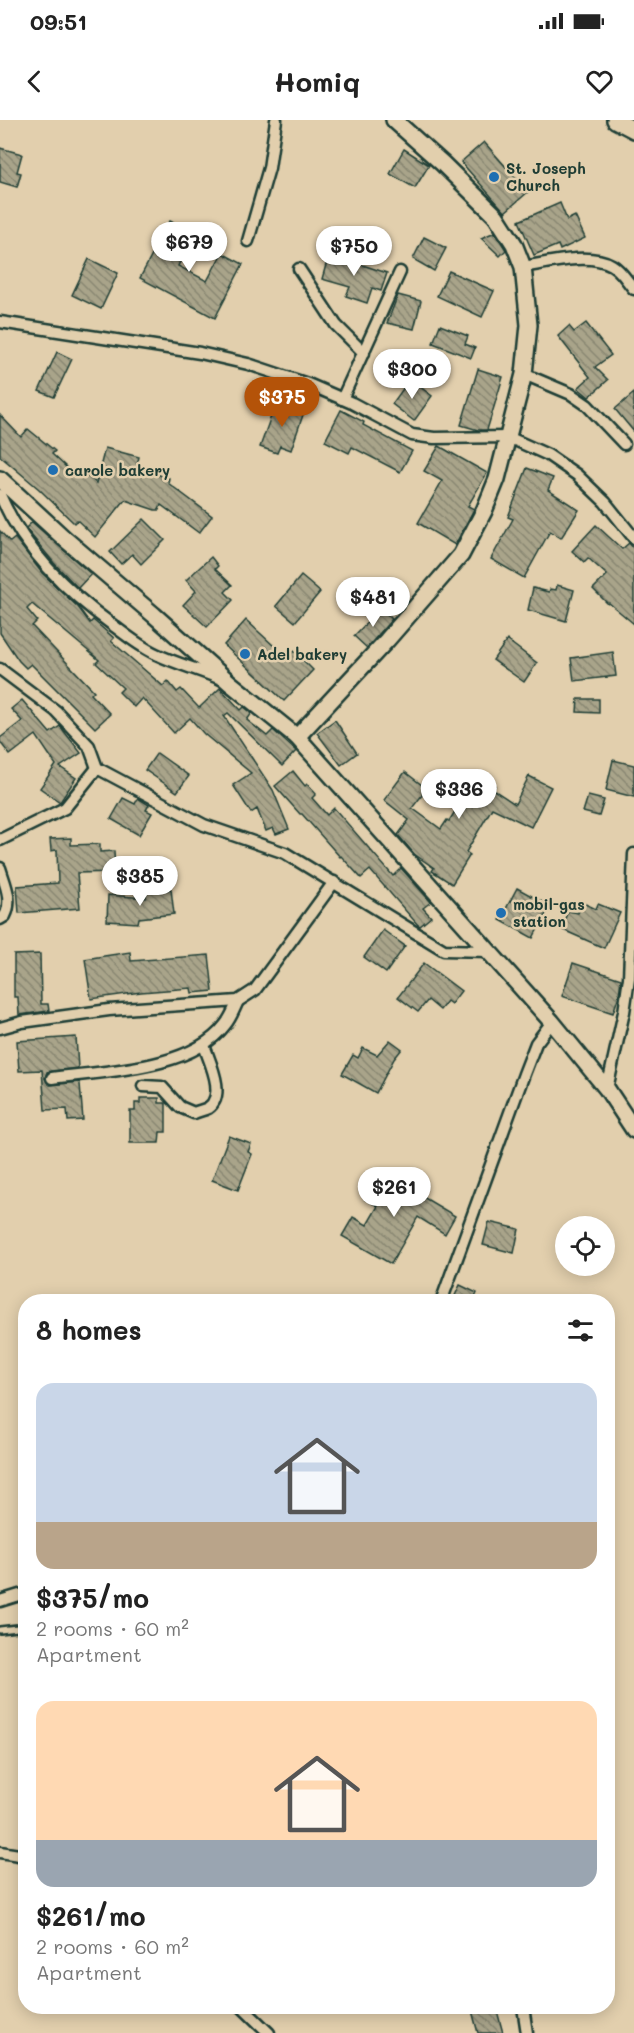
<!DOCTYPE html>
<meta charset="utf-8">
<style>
body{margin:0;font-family:Mali,sans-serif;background:#f6f6f6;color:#222;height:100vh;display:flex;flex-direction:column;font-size:22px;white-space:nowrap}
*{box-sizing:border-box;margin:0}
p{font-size:20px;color:#767676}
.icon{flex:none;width:33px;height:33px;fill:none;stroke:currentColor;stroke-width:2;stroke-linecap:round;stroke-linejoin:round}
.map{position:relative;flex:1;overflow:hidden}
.sheet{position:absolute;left:18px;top:1174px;width:597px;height:720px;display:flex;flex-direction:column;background:#fff;border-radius:24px;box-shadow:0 3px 15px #0003}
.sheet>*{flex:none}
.tools{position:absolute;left:555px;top:1096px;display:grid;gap:12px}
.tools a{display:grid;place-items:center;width:60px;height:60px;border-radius:50%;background:#fff;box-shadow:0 3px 15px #0003;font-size:30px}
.price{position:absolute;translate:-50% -51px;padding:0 14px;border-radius:21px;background:#fff;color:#222;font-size:20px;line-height:39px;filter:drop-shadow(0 2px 3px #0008)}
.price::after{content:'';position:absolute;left:50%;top:36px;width:18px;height:14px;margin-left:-9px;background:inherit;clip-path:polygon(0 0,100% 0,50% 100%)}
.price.active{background:#b45309;color:#fff}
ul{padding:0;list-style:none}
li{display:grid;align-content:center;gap:12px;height:318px;padding:0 18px}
li span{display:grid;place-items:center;height:186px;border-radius:18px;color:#555}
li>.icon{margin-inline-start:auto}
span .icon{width:108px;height:108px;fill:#fffc;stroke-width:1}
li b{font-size:26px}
h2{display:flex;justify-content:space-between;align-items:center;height:72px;padding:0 18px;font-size:26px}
.status{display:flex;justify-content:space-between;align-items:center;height:42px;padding:0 30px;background:#fff;direction:ltr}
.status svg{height:16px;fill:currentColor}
header{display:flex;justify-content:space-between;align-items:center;height:78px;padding:0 18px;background:#fff;font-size:27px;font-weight:700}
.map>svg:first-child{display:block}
</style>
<div class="status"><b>09:51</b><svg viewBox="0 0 49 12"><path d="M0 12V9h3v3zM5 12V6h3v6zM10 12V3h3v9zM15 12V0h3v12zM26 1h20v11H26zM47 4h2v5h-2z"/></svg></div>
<header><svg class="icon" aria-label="back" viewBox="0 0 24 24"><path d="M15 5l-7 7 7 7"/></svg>Homiq<svg class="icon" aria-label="heart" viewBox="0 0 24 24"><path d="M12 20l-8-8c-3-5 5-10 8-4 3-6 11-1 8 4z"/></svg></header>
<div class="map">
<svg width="634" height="1913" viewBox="0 0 634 1913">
<defs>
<pattern id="building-back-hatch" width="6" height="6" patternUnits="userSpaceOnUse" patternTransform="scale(1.5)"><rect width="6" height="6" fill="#a9a48a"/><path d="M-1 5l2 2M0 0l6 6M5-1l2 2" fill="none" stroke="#898772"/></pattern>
</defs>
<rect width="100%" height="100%" fill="#e2cfad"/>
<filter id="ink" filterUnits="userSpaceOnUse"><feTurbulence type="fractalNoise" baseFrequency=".0167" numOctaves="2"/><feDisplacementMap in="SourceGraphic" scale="12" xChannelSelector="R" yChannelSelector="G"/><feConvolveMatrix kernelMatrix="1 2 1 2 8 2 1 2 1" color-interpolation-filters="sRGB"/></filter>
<g filter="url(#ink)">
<g fill="url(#building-back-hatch)" stroke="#1f3d34" stroke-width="1.5">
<polygon points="484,22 528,72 505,92 461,42"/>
<polygon points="0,28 22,34 17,52 21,53 17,67 0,62"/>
<polygon points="404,29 429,45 415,68 390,54"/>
<polygon points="560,83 567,100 575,96 585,118 560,130 558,125 534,135 519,101"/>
<polygon points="170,101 194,114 178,146 207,161 222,133 243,144 215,198 140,158"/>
<polygon points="495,112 506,130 500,136 481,118"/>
<polygon points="424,117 446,128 434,151 413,139"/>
<polygon points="329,134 387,153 381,171 372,168 367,183 346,176 350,167 322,159"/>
<polygon points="89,139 118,153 101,189 72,175"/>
<polygon points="449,151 494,171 482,197 437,176"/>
<polygon points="398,175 421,181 414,209 387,203"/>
<polygon points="586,203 611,235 595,247 608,260 589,277 578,268 590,257 558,216 569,206 574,212"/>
<polygon points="440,205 468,216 465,224 475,228 471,238 433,223"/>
<polygon points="57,232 72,239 54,277 39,271"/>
<polygon points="478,249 503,257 487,310 478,310 461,305"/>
<polygon points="410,259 432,276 414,301 392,284"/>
<polygon points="634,273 634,312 615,289"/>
<polygon points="286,283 297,287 296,292 303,295 291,330 280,326 277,333 260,327 275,285 284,288"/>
<polygon points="341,290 364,302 363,305 412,331 400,352 352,327 349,333 325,321"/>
<polygon points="0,295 21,317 28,309 55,331 52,334 78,358 84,352 96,363 105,328 139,337 136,348 169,358 168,363 212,396 199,413 161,385 159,390 155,390 125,380 95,417 77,400 74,403 39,369 0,336"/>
<polygon points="439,326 487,353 468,386 474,389 455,425 418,403 442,361 424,351"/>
<polygon points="527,348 553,358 548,370 579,390 561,418 550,411 524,458 491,439 513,399 508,397"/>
<polygon points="144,399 165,420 141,444 132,434 121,444 110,432"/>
<polygon points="32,402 91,454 78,468 54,443 27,410 26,408"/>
<polygon points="596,405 622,429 629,423 634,429 634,504 609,483 608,484 593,469 607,455 588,438 584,442 572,431"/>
<polygon points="0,411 10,422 15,418 42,453 78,487 90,503 93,500 114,518 111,521 163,566 168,561 177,572 181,569 199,588 220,568 241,590 244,587 252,593 247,600 267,616 273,610 296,631 282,646 228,593 224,596 273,670 289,709 276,714 273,708 266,711 257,689 251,693 233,665 251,653 204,614 190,598 174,613 142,578 134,587 119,572 123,568 96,543 99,540 32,484 27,489 37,501 32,506 94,571 91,574 110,594 95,608 31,544 26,548 19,541 0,513"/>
<polygon points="211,437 218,446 215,449 232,465 225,472 233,480 207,507 183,485 196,471 186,460"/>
<polygon points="301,456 320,472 295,502 276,486"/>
<polygon points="557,465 574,470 566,501 528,490 533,468 549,472 550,469 556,470"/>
<polygon points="381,488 392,499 367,528 354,516"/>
<polygon points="246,500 287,538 294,531 313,550 284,581 224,525"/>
<polygon points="507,520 537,543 524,562 493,540"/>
<polygon points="613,532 616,556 574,561 571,538"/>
<polygon points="578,579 599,579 599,593 577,592"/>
<polygon points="22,580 50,613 60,606 81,633 60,647 76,658 60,682 40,668 56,645 36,615 10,635 0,622 0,618 22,601 11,589"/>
<polygon points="335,600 357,633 341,645 317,613"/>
<polygon points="157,633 189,656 177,672 145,650"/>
<polygon points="613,640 634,645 634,677 606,670"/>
<polygon points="293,651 305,666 307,664 316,674 312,678 327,695 334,688 393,756 401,748 431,782 423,788 431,797 420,806 418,805 370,750 361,758 341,736 340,737 302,694 300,694 275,666"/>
<polygon points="405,652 427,669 412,688 441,709 447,700 449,701 478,655 495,666 492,669 515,684 529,656 551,667 531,707 492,688 466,732 470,735 452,764 432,751 434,748 414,734 398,715 409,700 384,680"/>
<polygon points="588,676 604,680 599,696 583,692"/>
<polygon points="123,678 135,684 138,678 149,685 146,690 152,693 139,715 111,699"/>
<polygon points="71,718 71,725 100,724 100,732 114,731 115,752 77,753 80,788 19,793 17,766 58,763 57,730 51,731 50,719"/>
<polygon points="517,768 550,786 533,818 500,800"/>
<polygon points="171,769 174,794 139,798 138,803 107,801 108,775 146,778 146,772"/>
<polygon points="583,783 596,789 598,784 620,793 604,828 561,809 568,791 578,793"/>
<polygon points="383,810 405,826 386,853 364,837"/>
<polygon points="130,832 131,841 209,835 213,871 192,873 191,868 141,872 91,879 85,839"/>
<polygon points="40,834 41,884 48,884 49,891 19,895 18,877 14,877 14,835"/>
<polygon points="424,843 461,871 451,884 447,881 440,890 428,880 418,892 398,877"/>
<polygon points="573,843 621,859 619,875 613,893 562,876"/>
<polygon points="76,917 78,948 51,951 47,952 45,958 50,965 79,962 80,964 83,1000 68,1001 67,989 45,990 42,950 19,951 17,921"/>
<polygon points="390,920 402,929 394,939 376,973 342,954 353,935 358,938 363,928 377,935"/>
<polygon points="140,978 159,978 159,983 166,983 166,1012 160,1012 159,1023 130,1023 130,991 135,991 135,983 140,983"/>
<polygon points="229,1016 251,1024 248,1032 252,1034 238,1070 212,1060"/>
<polygon points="381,1052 455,1096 445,1114 418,1097 391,1144 342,1116 353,1097 367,1105 378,1086 365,1079"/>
<polygon points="489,1102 519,1109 514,1133 483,1125"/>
<polygon points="460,1165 477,1173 473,1182 452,1182"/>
<polygon points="471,1887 496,1887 503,1913 478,1913"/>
</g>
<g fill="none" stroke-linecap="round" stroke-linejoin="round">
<defs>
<polyline id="lane" points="0,1510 26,1507"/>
<g id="street">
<polyline points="248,121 269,48 276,0"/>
<path d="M 523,147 C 548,143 589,132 612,145 C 621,150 627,161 634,169"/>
<polyline points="299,149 336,205 364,233"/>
<polyline points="0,202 200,233 248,244 308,264 352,283 412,315 434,318 508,317 548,335 577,355 605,382 634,418"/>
<polyline points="524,254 571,274 587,285 624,324"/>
<polyline points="342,279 400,152"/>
<path d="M 0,375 C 24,430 66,471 114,506 C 127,516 141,527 156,534 C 177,544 200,550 221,559"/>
<polyline points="0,549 56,591 89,626 97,648 204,705 285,733 444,830 489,831"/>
<polyline points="0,720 65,688 97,648"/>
<path d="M 0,748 C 5,764 13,780 5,796 L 0,799"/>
<polyline points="0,908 22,902 109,890 238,881 255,870 334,762"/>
<path d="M 52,958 C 104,951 191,950 225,905 C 231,898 234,889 238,881"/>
<path d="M 143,966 L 162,967 L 180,987 L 194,993 C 198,991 204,990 208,988 C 227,975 209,941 204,925"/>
<polyline points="607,969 624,892 629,858 634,734"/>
<polyline points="441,1182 524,954 536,923 552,902"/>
<polyline points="0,1481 26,1473"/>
<polyline points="0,1732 19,1735 26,1738"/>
<polyline points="242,1887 269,1913"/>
<polyline points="523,1887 527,1913"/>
</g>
<g id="secondary">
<polyline points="615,0 634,10"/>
<polyline points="0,359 65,419 154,495 230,563 297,617 552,902 607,969 634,1010"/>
<polyline points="297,617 387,520 461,435 484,391 497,359 524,254 529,205 523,147 514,124 496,96 443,44 394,0"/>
</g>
</defs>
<use href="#lane" stroke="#1f3d34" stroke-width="10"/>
<use href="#street" stroke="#1f3d34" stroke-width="15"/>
<use href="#secondary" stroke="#1f3d34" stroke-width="20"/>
<use href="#lane" stroke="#e2cfad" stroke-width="5"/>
<use href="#street" stroke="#e2cfad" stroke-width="10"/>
<use href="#secondary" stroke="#e2cfad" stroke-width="15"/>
</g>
</g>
<g fill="#1f6fb2" stroke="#e2cfad" stroke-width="2">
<circle cx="494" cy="57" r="6"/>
<circle cx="53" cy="350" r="6"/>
<circle cx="245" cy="534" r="6"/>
<circle cx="501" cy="793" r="6"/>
</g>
<g text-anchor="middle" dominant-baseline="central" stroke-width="5" stroke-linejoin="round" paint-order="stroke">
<g font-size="15" font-weight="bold" fill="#1f3d34" stroke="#e2cfad" text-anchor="start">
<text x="506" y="48">St. Joseph<tspan x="506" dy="17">Church</tspan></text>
<text x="65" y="350">carole bakery</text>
<text x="257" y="534">Adel bakery</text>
<text x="513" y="784">mobil-gas<tspan x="513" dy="17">station</tspan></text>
</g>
</g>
</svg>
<div class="tools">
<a><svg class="icon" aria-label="locate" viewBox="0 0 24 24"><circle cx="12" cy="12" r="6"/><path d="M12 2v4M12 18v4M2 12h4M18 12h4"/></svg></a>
</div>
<b class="price" style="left:189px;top:153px">$679</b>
<b class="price" style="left:354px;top:157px">$750</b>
<b class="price" style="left:412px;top:280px">$300</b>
<b class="price active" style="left:282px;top:308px">$375</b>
<b class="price" style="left:373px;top:508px">$481</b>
<b class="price" style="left:459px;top:700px">$336</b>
<b class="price" style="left:140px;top:787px">$385</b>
<b class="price" style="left:394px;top:1098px">$261</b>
<section class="sheet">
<h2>8 homes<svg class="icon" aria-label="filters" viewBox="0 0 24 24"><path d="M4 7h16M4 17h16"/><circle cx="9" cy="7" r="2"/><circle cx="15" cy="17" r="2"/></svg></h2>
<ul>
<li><span style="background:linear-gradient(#c9d6e8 75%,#b9a48a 0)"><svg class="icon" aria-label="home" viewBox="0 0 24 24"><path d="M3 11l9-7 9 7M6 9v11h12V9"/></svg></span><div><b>$375/mo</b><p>2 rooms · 60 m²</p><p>Apartment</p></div></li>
<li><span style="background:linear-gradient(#ffd9b3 75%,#9aa5b1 0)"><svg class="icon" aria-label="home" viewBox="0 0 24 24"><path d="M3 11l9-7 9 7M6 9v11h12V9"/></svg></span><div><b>$261/mo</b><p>2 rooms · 60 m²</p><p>Apartment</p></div></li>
</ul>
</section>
</div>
